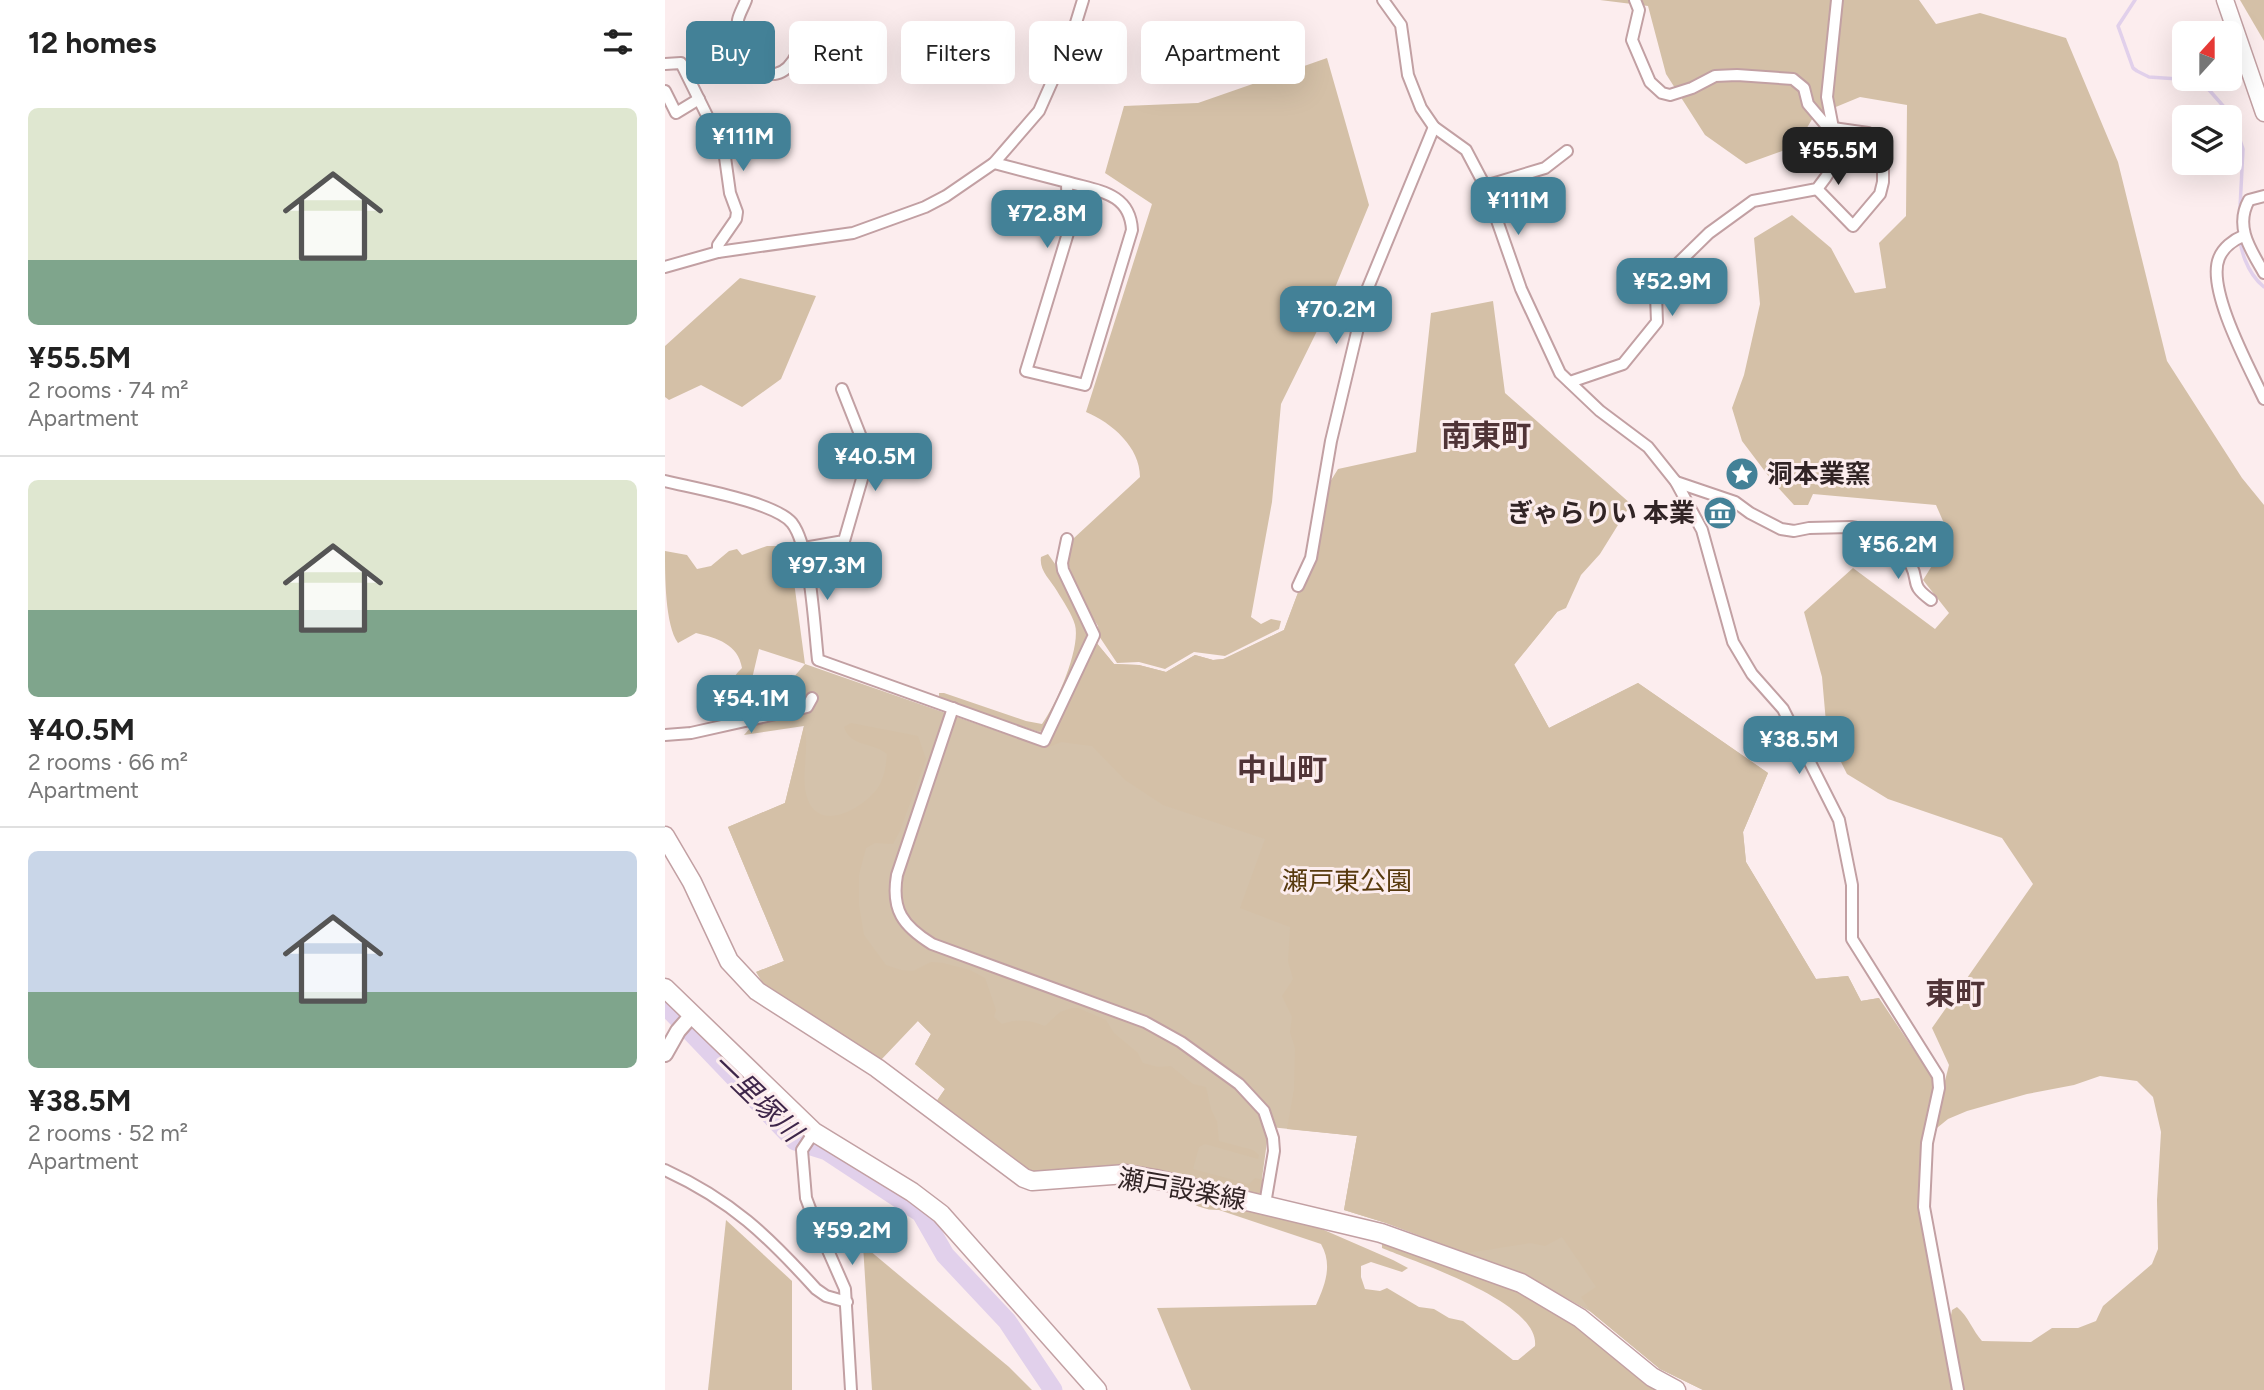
<!DOCTYPE html>
<meta charset="utf-8">
<style>
body{margin:0;font-family:Figtree,"Noto Sans JP",sans-serif;background:#f6f6f6;color:#222;height:100vh;display:flex;flex-direction:column;font-size:26px;white-space:nowrap}
*{box-sizing:border-box;margin:0}
p{font-size:23px;color:#767676}
.icon{flex:none;width:38px;height:38px;fill:none;stroke:currentColor;stroke-width:2;stroke-linecap:round;stroke-linejoin:round}
.map{position:relative;flex:1;overflow:hidden}
.drawer{display:flex;flex-direction:column;background:#fff;width:665px}
.drawer>*{flex:none}
.hud{position:absolute;left:21px;top:21px;width:665px;height:63px;display:flex;gap:14px}
.needle{width:46px;rotate:21deg}
.tools{position:absolute;left:1507px;top:21px;display:grid;gap:14px}
.tools a{display:grid;place-items:center;width:70px;height:70px;border-radius:10px;background:#fff;box-shadow:0 7px 28px #0002;font-size:35px}
.price{position:absolute;translate:-50% -60px;padding:0 16px;border-radius:14px;background:#438197;color:#fff;font-size:23px;line-height:46px;filter:drop-shadow(0 2px 4px #0008)}
.price::after{content:'';position:absolute;left:50%;top:42px;width:21px;height:16px;margin-left:-10px;background:inherit;clip-path:polygon(0 0,100% 0,50% 100%)}
.price.active{background:#222;color:#fff}
ul{padding:0;list-style:none}
li{display:grid;align-content:center;gap:14px;height:371px;padding:0 28px}
li+li{border-top:2px solid #e0e0e0}
li span{display:grid;place-items:center;height:217px;border-radius:10px;color:#555}
li>.icon{margin-inline-start:auto}
span .icon{width:126px;height:126px;fill:#fffc;stroke-width:1}
li b{font-size:30px}
h2{display:flex;justify-content:space-between;align-items:center;height:84px;padding:0 28px;font-size:30px}
.tag{padding:0 24px;border-radius:10px;background:#fff;box-shadow:0 7px 28px #0002;font-size:24px;line-height:63px}
.tag.active{background:#438197;color:#fff}
main{display:flex;flex:1;min-height:0}
.map>svg:first-child{display:block}
</style>
<main>
<section class="drawer">
<h2>12 homes<svg class="icon" aria-label="filters" viewBox="0 0 24 24"><path d="M4 7h16M4 17h16"/><circle cx="9" cy="7" r="2"/><circle cx="15" cy="17" r="2"/></svg></h2>
<ul>
<li><span style="background:linear-gradient(#dfe7d0 70%,#7fa58c 0)"><svg class="icon" aria-label="home" viewBox="0 0 24 24"><path d="M3 11l9-7 9 7M6 9v11h12V9"/></svg></span><div><b>¥55.5M</b><p>2 rooms · 74 m²</p><p>Apartment</p></div></li>
<li><span style="background:linear-gradient(#dfe7d0 60%,#7fa58c 0)"><svg class="icon" aria-label="home" viewBox="0 0 24 24"><path d="M3 11l9-7 9 7M6 9v11h12V9"/></svg></span><div><b>¥40.5M</b><p>2 rooms · 66 m²</p><p>Apartment</p></div></li>
<li><span style="background:linear-gradient(#c9d6e8 65%,#7fa58c 0)"><svg class="icon" aria-label="home" viewBox="0 0 24 24"><path d="M3 11l9-7 9 7M6 9v11h12V9"/></svg></span><div><b>¥38.5M</b><p>2 rooms · 52 m²</p><p>Apartment</p></div></li>
</ul>
</section>
<div class="map">
<svg width="1599" height="1390" viewBox="0 0 1599 1390">
<rect width="100%" height="100%" fill="#fcedee"/>
<polygon fill="#d4c2ab" points="634,590 892,612 849,664 884,728 973,683 1103,773 1078,832 1081,862 1151,979 1183,976 1196,1001 1214,998 1254,1201 1288,1390 1038,1390 995,1369 926,1312 862,1276 721,1223 679,1210 692,1136 604,1127 595,1193 269,1105 280,1089 250,1064 266,1034 253,1021 91,972 119,961 63,827 120,803 139,726 79,735 140,664 381,748 430,641 449,664 474,665 501,672 530,655 548,660 558,659 619,630"/>
<g fill="#d4c0a7">
<path d="M 935,0 L 1254,0 L 1271,24 L 1315,13 L 1401,38 L 1453,162 L 1502,361 L 1577,478 L 1599,505 L 1599,1390 L 1299,1390 L 1285,1320 L 1287,1310 L 1292,1307 C 1304,1317 1307,1330 1317,1341 L 1366,1342 L 1387,1328 L 1413,1328 L 1431,1321 L 1438,1306 L 1487,1264 L 1493,1249 L 1492,1200 L 1496,1132 L 1488,1097 L 1472,1081 L 1435,1076 L 1409,1085 L 1362,1094 L 1302,1111 L 1283,1119 L 1267,1132 L 1284,1065 L 1267,1028 L 1368,884 L 1337,838 L 1223,799 L 1182,774 L 1162,734 L 1157,677 L 1139,612 L 1188,568 L 1270,629 L 1284,613 L 1258,580 L 1285,537 L 1271,505 L 1148,494 L 1143,505 L 1129,505 L 1108,482 L 1077,441 L 1067,408 L 1079,375 L 1095,304 L 1089,238 L 1127,215 L 1166,248 L 1190,293 L 1221,288 L 1214,243 L 1241,216 L 1242,105 L 1195,97 L 1149,116 L 1131,146 L 1081,164 L 1040,135 L 1001,74 L 983,6 Z"/>
<polygon points="1575,0 1599,0 1599,41"/>
<path d="M 662,58 L 704,205 L 653,329 L 616,404 L 607,502 L 586,617 L 596,624 L 606,619 L 616,621 L 614,629 L 560,656 L 529,652 L 500,669 L 474,662 L 452,663 L 434,636 L 433,626 L 415,597 L 402,561 L 409,538 L 475,477 C 475,447 447,423 421,412 L 487,204 L 440,173 L 459,106 L 533,103 Z"/>
<polygon points="75,278 151,296 116,379 77,407 36,385 4,400 0,397 0,346"/>
<polygon points="828,301 840,393 966,504 935,554 916,575 901,608 892,612 849,665 884,728 973,683 1103,773 1078,832 1081,862 1151,979 1183,976 1196,1001 1214,998 1267,1077 1269,1087 1254,1201 1288,1390 1038,1390 995,1369 926,1312 916,1297 931,1287 897,1237 880,1246 865,1243 802,1253 721,1223 679,1210 692,1136 622,1129 629,1089 630,1048 625,1032 627,1017 617,996 628,979 623,961 625,927 575,908 600,839 498,805 460,780 427,746 396,742 381,748 430,641 449,664 474,665 501,672 530,655 548,660 559,659 619,630 634,590 665,482 673,469 751,452 766,313"/>
<path d="M 102,546 L 111,546 L 125,552 L 140,664 L 94,649 L 86,683 L 139,697 L 140,701 L 136,706 L 87,716 L 72,712 L 65,715 L 54,713 L 53,707 C 59,694 66,678 77,668 C 73,644 52,638 31,633 L 13,643 C 0,625 0,576 0,551 L 22,555 L 32,569 L 46,566 L 64,551 L 72,549 L 77,555 Z"/>
<path d="M 383,554 L 395,571 L 424,635 L 382,730 L 374,732 L 274,698 L 274,693 L 279,693 L 361,721 L 377,724 C 391,705 416,648 410,625 C 407,614 398,601 392,591 C 385,579 374,571 376,557 Z"/>
<path d="M 186,723 L 253,736 L 261,759 L 235,831 L 228,844 L 210,843 L 201,848 L 194,875 L 194,905 L 199,935 L 221,965 L 236,970 L 248,971 L 266,962 L 278,963 L 305,970 L 320,978 L 331,1010 L 329,1017 L 337,1024 C 352,1019 365,1020 380,1026 L 395,1012 L 407,1008 L 413,1008 L 441,1020 L 449,1033 L 473,1053 L 478,1063 L 493,1067 L 506,1066 L 528,1084 L 541,1087 L 546,1109 L 552,1121 L 554,1141 L 588,1150 L 594,1155 L 593,1159 L 540,1144 L 534,1147 L 528,1169 L 584,1184 L 590,1178 L 599,1180 L 595,1193 L 590,1196 L 473,1171 L 366,1174 L 269,1105 L 280,1089 L 250,1064 L 266,1034 L 253,1021 L 215,1061 L 100,987 L 91,972 L 119,961 L 63,827 L 120,803 L 139,726 C 146,750 132,784 146,806 C 163,831 204,803 214,786 C 220,775 221,765 222,754 C 208,742 185,747 179,727 Z"/>
<path d="M 495,1187 L 636,1220 L 728,1260 L 743,1268 L 737,1272 L 706,1262 L 696,1266 L 696,1277 L 700,1289 L 715,1291 L 722,1288 L 754,1307 L 769,1309 L 784,1318 L 798,1321 L 848,1360 L 853,1360 L 870,1346 C 875,1302 750,1262 717,1248 L 717,1244 L 757,1254 L 845,1286 L 905,1319 L 999,1390 L 526,1390 L 492,1308 L 651,1305 C 660,1285 668,1265 656,1244 L 554,1210 C 530,1211 520,1195 498,1191 Z"/>
<polygon points="61,1220 127,1281 127,1390 43,1390"/>
<polygon points="198,1245 344,1367 367,1390 207,1390"/>
</g>
<g fill="none" stroke-linecap="round" stroke-linejoin="round">
<g stroke="#e1d0eb" stroke-width="3.5">
<polyline points="1470,0 1453,26 1468,68 1472,71 1484,77 1528,80 1538,83 1567,116 1578,149 1575,208"/>
<path d="M 1574,227 C 1574,249 1582,273 1599,287"/>
</g>
<polyline stroke="#e1d0eb" stroke-width="19" points="0,1005 130,1141 162,1151 256,1213 280,1255 342,1321 388,1390"/>
<defs>
<g id="minor">
<path d="M 81,0 C 79,6 74,14 73,20 C 68,50 107,103 132,54"/>
<polyline points="718,0 736,25 743,75 756,108 769,127 801,150 820,186 856,289 895,373 935,411 983,447 1011,482 1037,530 1068,642 1087,674 1118,709 1174,820 1187,885 1187,939 1273,1076 1274,1088 1262,1143 1259,1207 1293,1390"/>
<polyline points="970,0 974,10 967,40 985,82 997,93 1005,95 1027,88 1050,76 1072,75 1128,79 1139,88 1143,104 1160,124 1168,128 1203,133 1215,144 1218,153 1218,182 1215,194 1188,226 1152,189"/>
<polyline points="0,64 16,63 59,150 65,193 72,212 71,219 53,245 53,252"/>
<polyline points="0,91 11,113 34,99"/>
<path d="M 329,163 L 402,182 L 403,233 L 361,371 L 420,385 L 467,230 C 465,192 432,191 402,182"/>
<polyline points="820,186 880,168 902,151"/>
<path d="M 1599,196 L 1584,200 C 1569,227 1586,250 1599,273"/>
<polyline points="365,208 404,220"/>
<path d="M 1578,236 C 1568,240 1558,248 1554,258 C 1541,289 1585,369 1599,399"/>
<polyline points="0,267 53,252 188,233 260,207 281,196 329,163 374,111 406,39 418,0"/>
<polyline points="905,382 958,364 992,322 991,295 1000,276 1044,233 1088,201 1152,189 1161,177 1167,167 1169,156 1168,128 1162,97 1172,0"/>
<path d="M 0,481 C 28,488 110,502 127,523 C 146,548 149,626 153,660 L 379,741 L 429,635 L 398,570 L 397,563 L 402,539"/>
<polyline points="1011,482 1070,502 1085,513 1116,529 1129,531 1144,528 1186,527 1203,530 1224,544 1237,543 1270,529"/>
<path d="M 1237,543 C 1237,552 1241,556 1246,565 C 1255,583 1244,584 1266,600"/>
<polyline points="139,548 179,541 201,465 198,442 177,389"/>
<polyline points="633,586 646,558 666,441 702,290 769,127"/>
<path d="M 288,708 L 232,875 C 226,910 238,926 267,944 L 480,1022 L 516,1042 L 574,1084 L 599,1111 L 608,1138 L 609,1151 L 600,1204"/>
<polyline points="0,735 26,733 138,708 142,707 147,698"/>
<polyline points="149,1132 137,1150 141,1198 147,1214 180,1289 186,1390"/>
<path d="M 0,1170 C 66,1200 103,1236 151,1289 L 161,1296 L 182,1302"/>
</g>
<polyline id="tertiary" points="0,1054 13,1031 27,1015"/>
<polyline id="secondary" points="1560,0 1599,113"/>
<g id="primary">
<polyline points="0,836 27,882 64,961 92,991 212,1068 359,1178 367,1181 461,1174 490,1179 716,1233 856,1283 915,1318 987,1377 1011,1390"/>
<polyline points="0,988 149,1132 247,1192 276,1214 432,1390"/>
</g>
</defs>
<use href="#minor" stroke="#c2a0a3" stroke-width="14"/>
<use href="#tertiary" stroke="#c2a0a3" stroke-width="18"/>
<use href="#secondary" stroke="#c2a0a3" stroke-width="19"/>
<use href="#primary" stroke="#c2a0a3" stroke-width="21"/>
<use href="#minor" stroke="#fff" stroke-width="10"/>
<use href="#tertiary" stroke="#fff" stroke-width="14"/>
<use href="#secondary" stroke="#fff" stroke-width="16"/>
<use href="#primary" stroke="#fff" stroke-width="18"/>
</g>
<defs>
<symbol id="sight-disc" viewBox="-11 -11 22 22"><circle r="9.5" fill="#438197" stroke="#fcedee"/><path d="M0-6L1.8-2.2L6-1.7L2.9 1.2L3.7 5.4L0 3.3L-3.7 5.4L-2.9 1.2L-6-1.7L-1.8-2.2Z" fill="#fff"/></symbol>
<symbol id="museum-disc" viewBox="-11 -11 22 22"><circle r="9.5" fill="#438197" stroke="#fcedee"/><path d="M0-6L6-3V-2H-6V-3ZM-5-1h2V3h-2ZM-1-1h2V3h-2ZM3-1h2V3H3ZM-6 4H6V6H-6Z" fill="#fff"/></symbol>
</defs>
<g fill-rule="evenodd">
<use href="#sight-disc" x="1058" y="455" width="38" height="38"/>
<use href="#museum-disc" x="1036" y="494" width="38" height="38"/>
</g>
<g text-anchor="middle" dominant-baseline="central" stroke-width="6" stroke-linejoin="round" paint-order="stroke">
<g font-size="26" font-weight="bold" fill="#312425" stroke="#fcedee" text-anchor="start">
<text x="1102" y="474">洞本業窯</text>
<text x="1030" y="513" text-anchor="end">ぎゃらりい 本業</text>
</g>
<g font-size="26" fill="#573a0e" stroke="#fcedee">
<text x="682" y="881">瀬戸東公園</text>
</g>
<g font-size="26" fill="#312425" stroke="#fcedee">
<text transform="translate(517 1189) rotate(10)">瀬戸設楽線</text>
</g>
<g font-size="28" font-style="italic" fill="#3e264a" stroke="#fcedee">
<text transform="translate(92 1097) rotate(44)">一里塚川</text>
</g>
<g font-size="30" font-weight="bold" fill="#503437" stroke="#fcedee">
<text x="821" y="435">南東町</text>
<text x="617" y="769">中山町</text>
<text x="1290" y="993">東町</text>
</g>
</g>
</svg>
<div class="tools">
<a><svg class="needle" viewBox="-14 -14 28 28"><path d="M0-13l5 13h-10z" fill="#e53935"/><path d="M0 13l5-13h-10z" fill="#767676"/></svg></a>
<a><svg class="icon" aria-label="layers" viewBox="0 0 24 24"><path d="M12 4l9 5-9 5-9-5zM3 14l9 5 9-5"/></svg></a>
</div>
<b class="price" style="left:78px;top:173px">¥111M</b>
<b class="price active" style="left:1173px;top:187px">¥55.5M</b>
<b class="price" style="left:853px;top:237px">¥111M</b>
<b class="price" style="left:382px;top:250px">¥72.8M</b>
<b class="price" style="left:1007px;top:318px">¥52.9M</b>
<b class="price" style="left:671px;top:346px">¥70.2M</b>
<b class="price" style="left:210px;top:493px">¥40.5M</b>
<b class="price" style="left:1233px;top:581px">¥56.2M</b>
<b class="price" style="left:162px;top:602px">¥97.3M</b>
<b class="price" style="left:86px;top:735px">¥54.1M</b>
<b class="price" style="left:1134px;top:776px">¥38.5M</b>
<b class="price" style="left:187px;top:1267px">¥59.2M</b>
<div class="hud">
<a class="tag active">Buy</a>
<a class="tag">Rent</a>
<a class="tag">Filters</a>
<a class="tag">New</a>
<a class="tag">Apartment</a>
</div>
</div>
</main>
